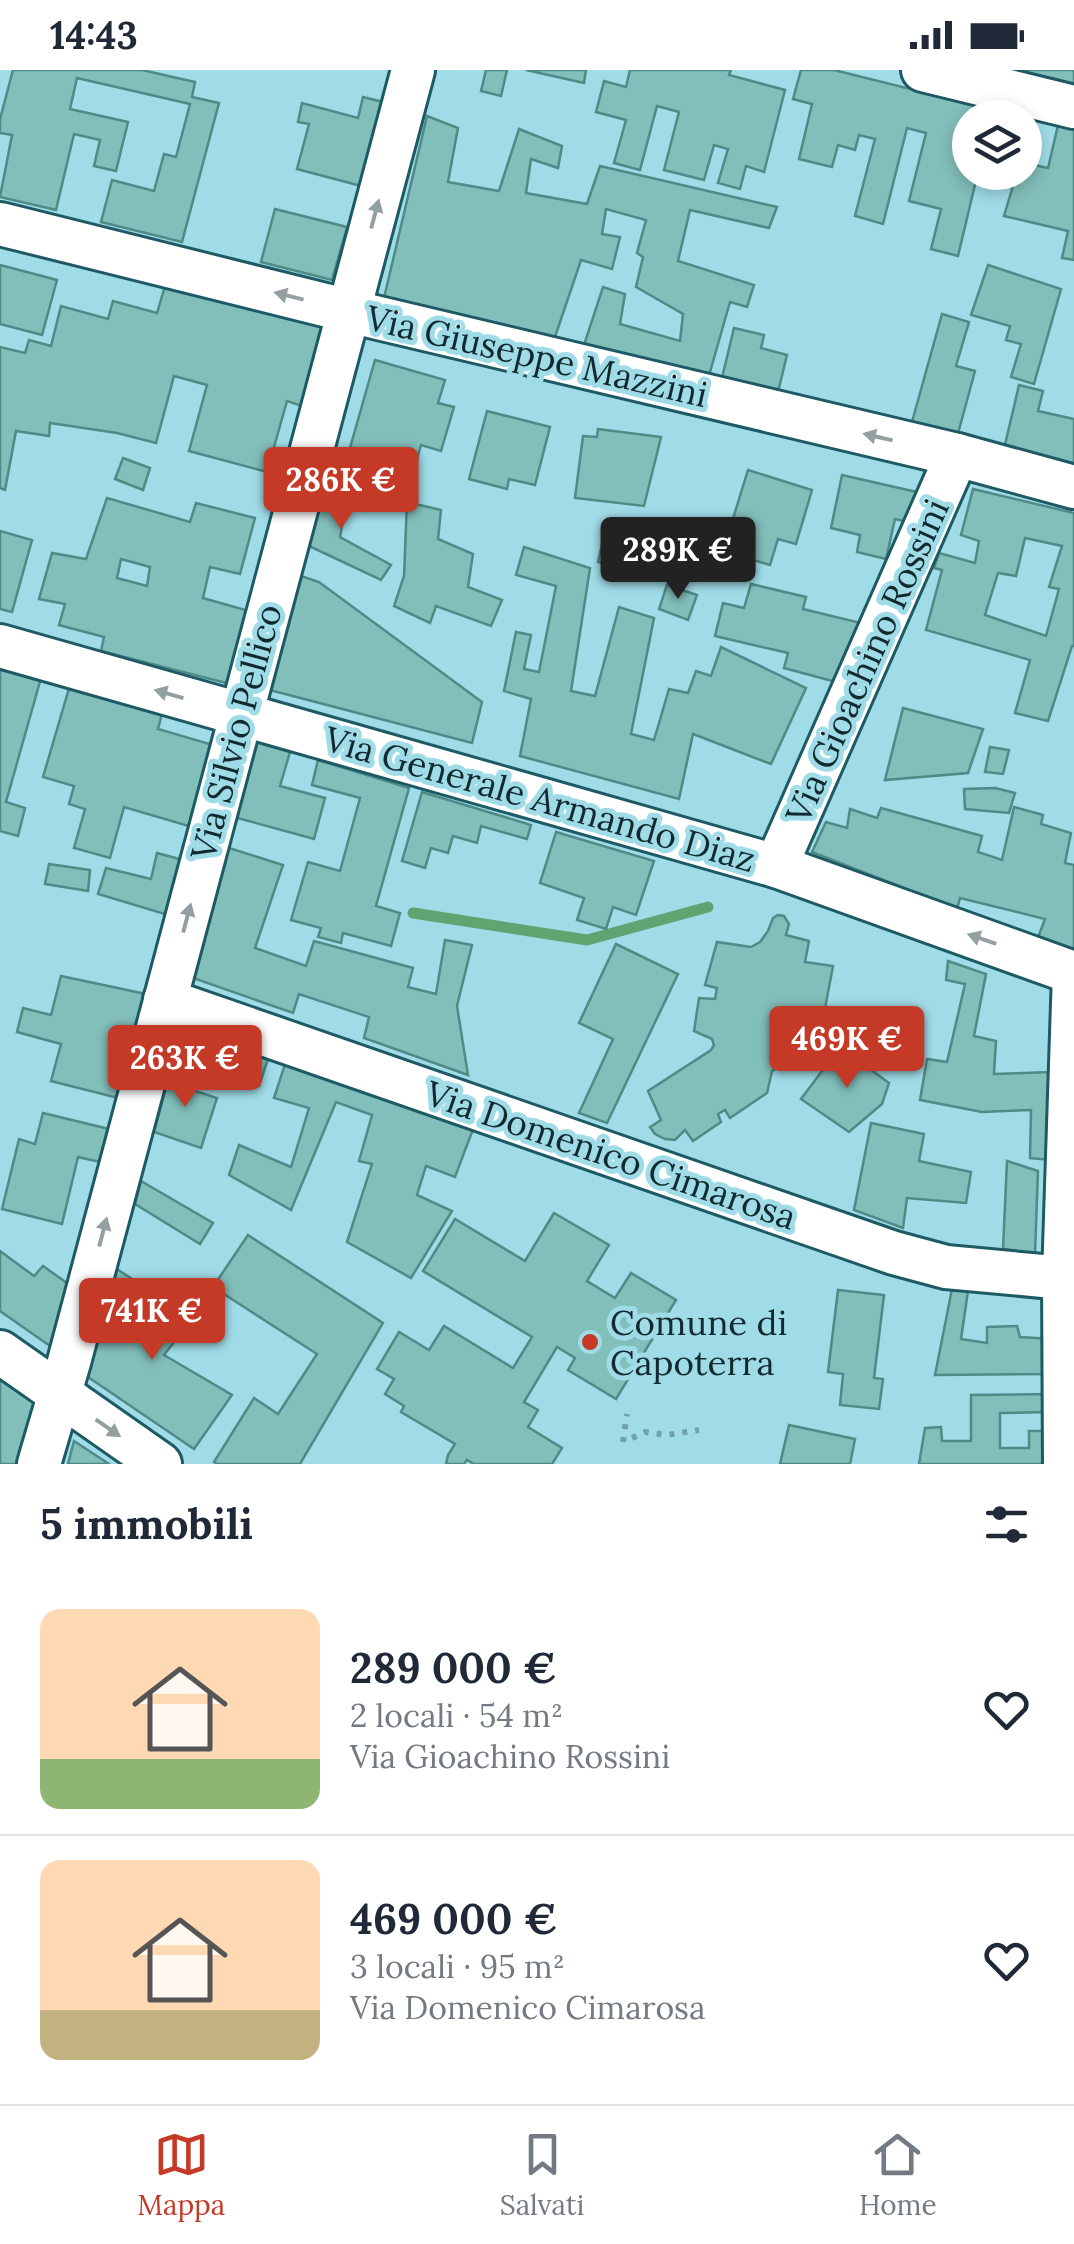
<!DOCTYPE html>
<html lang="it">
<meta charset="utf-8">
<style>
body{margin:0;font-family:Lora,serif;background:#f2f2f3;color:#1f2937;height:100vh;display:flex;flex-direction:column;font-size:38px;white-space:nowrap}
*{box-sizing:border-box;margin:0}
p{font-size:32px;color:#747a83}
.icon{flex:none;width:55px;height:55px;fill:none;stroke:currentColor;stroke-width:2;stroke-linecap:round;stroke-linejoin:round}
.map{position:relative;height:1394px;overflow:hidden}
.panel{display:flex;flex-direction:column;background:#fff;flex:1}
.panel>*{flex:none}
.controls{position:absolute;left:952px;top:30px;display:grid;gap:20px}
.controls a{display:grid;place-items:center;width:90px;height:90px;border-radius:50%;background:#fff;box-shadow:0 5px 15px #0003;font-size:50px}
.price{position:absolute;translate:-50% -85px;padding:0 22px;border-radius:10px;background:#c53927;color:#fff;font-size:32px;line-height:65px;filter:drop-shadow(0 2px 5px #0008)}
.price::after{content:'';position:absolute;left:50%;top:60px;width:30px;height:22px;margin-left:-15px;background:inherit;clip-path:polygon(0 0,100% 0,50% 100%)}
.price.active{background:#222;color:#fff}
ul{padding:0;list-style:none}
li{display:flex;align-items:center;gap:30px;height:250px;padding:0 40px}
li+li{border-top:2px solid #e0e1e3}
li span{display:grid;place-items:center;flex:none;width:280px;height:200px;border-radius:20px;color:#555}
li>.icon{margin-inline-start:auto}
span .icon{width:120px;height:120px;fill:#fffc;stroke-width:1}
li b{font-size:42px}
h2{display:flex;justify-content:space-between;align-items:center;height:120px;padding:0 40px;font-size:42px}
.status{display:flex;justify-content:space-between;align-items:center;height:70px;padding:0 50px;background:#fff;direction:ltr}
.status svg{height:28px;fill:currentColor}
.menu{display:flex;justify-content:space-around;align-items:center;height:140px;border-top:2px solid #e0e1e3;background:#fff;font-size:28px;color:#747a83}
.menu a{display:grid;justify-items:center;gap:5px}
.menu .active{color:#c53927}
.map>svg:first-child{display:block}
</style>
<div class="status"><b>14:43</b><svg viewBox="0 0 49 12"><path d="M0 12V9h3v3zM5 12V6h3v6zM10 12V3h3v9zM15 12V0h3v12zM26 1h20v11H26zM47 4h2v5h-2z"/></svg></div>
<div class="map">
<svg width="1074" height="1394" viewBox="0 0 1074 1394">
<rect width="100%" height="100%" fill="#a0dce8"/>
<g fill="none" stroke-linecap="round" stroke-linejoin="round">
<polyline stroke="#62a372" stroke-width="11" points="413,843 587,870 708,837"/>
</g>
<g fill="#82beba" stroke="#4f8a87" stroke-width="2.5" fill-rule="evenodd">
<polygon points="13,0 142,0 195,12 192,27 219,33 182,172 101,152 112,110 154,121 164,84 176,87 190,34 77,8 70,39 128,52 116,101 94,96 100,70 74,64 56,140 0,127 12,65 0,63 0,49"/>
<polygon points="486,0 507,0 501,26 481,21"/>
<polygon points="526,0 586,0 584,13"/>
<polygon points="630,0 731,0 729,5 785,20 764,102 746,96 740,119 718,113 728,79 714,75 704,110 664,100 679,42 657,36 640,100 614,93 626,50 596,42 604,11 626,17"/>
<polygon points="801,0 834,0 1019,46 970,48 970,102 978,102 958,186 931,179 941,139 909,131 926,63 907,58 883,154 855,146 875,69 859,65 855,80 838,75 832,97 799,89 812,34 793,29"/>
<polygon points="1009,0 1074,0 1074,16"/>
<polygon points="363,27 383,32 361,116 297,99 309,54 298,52 302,33 358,48"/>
<polygon points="427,46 458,58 448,112 499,121 519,59 562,76 558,98 531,89 526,123 587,134 600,96 777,137 769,158 690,140 678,191 754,215 747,237 730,232 708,309 583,278 603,217 625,224 620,254 680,271 683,244 636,217 643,187 637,183 646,150 606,139 602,164 620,167 612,199 581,190 554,270 384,228"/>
<polygon points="1058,55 1074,59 1074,190 1062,188 1068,161 1004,146 1017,102 1025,102 1025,93 1048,98"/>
<polygon points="275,139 347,157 332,210 261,192"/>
<polygon points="0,195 57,210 42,265 0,254"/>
<polygon points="988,195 1061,219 1034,314 1011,307 1021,274 1006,270 1010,256 971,245"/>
<polygon points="165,216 323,257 302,336 287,331 267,402 189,381 207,315 174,306 156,373 117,363 50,353 49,366 16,361 5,420 0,418 0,277 25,283 29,270 51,276 61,236 108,249 113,231 157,243"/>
<polygon points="942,244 969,252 956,296 975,301 956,371 910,359"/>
<polygon points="734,258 764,265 761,278 787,285 777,326 721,312"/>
<polygon points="375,290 445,310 438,333 454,337 441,381 421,375 407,424 342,406"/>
<polygon points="1019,315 1043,321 1038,341 1074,349 1074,401 1003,383"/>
<polygon points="487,341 550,357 535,415 509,409 507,419 469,409"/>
<polygon points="598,359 661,367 644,436 575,428 583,366 597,367"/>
<polygon points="123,388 150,398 143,420 115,409"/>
<polygon points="748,400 812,420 796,474 778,469 770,495 723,481"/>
<polygon points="328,405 350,414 340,467 391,495 381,510 309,476"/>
<polygon points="842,405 921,423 912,453 895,449 886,489 857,482 860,465 831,458"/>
<path d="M 973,419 L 1074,443 L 1074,576 L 1072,576 L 1048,651 L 1015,643 L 1030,590 L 926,560 L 942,500 L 934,498 L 939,483 L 975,493 L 979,471 L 961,465 ZM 1025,468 L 1062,476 L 1049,517 L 1059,519 L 1046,566 L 985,545 L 998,503 L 1016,506 Z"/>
<path d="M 107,428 L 190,452 L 196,433 L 255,448 L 240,504 L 210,497 L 203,528 L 249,541 L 230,614 L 101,581 L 104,567 L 59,555 L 65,534 L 39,529 L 52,483 L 86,489 ZM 121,489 L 150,497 L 147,516 L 117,508 Z"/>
<polygon points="407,432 441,440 438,469 473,484 468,517 502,530 491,556 436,536 430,553 394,536 404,506"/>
<polygon points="606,457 637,464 627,502 598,492"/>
<polygon points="0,461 32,470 12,542 0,539"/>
<polygon points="524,477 590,498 571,621 595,626 619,537 654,548 631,664 654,670 669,619 688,623 696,601 711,606 721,577 806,618 771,694 693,664 679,729 520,686 531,629 504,621 516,562 531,565 524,599 539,602 556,516 516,505"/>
<polygon points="301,506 319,512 482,632 472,673 270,620"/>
<polygon points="751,514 806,527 803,539 861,553 836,612 784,598 788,583 715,566 723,533 744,538"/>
<polygon points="667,515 697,525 688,550 659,539"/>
<polygon points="0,597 41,608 6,732 25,738 18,766 0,761"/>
<polygon points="70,615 163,640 158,659 213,675 192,757 124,737 110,788 74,778 85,739 69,734 74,716 43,707"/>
<polygon points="903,638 983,659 968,703 885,710"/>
<polygon points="254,671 290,682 280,716 325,728 314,769 234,747"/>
<polygon points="990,677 1009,680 1003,704 985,702"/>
<polygon points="318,690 409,718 376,836 400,843 391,876 343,863 341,873 318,867 321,858 291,850 308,792 340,801 360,728 312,715"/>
<polygon points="995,718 1015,723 1009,743 965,739 964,719"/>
<polygon points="422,722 531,755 527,769 481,756 477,773 453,766 448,783 431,778 425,798 402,791"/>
<polygon points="1014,737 1043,745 1041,754 1071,763 1065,793 1074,795 1074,879 1037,870 1045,849 960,828 957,839 812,782 826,752 847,758 850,739 877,748 881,738 982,766 978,782 1002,790"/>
<polygon points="556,762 654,791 636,845 613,837 606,859 577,850 584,828 540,813"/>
<polygon points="226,777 283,795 255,878 306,896 314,871 413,898 408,917 436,924 445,870 472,875 457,936 468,1005 364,968 369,947 299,924 293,943 193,908"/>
<polygon points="157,783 183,790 168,845 98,824 106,798 151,809"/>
<polygon points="49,794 90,800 88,821 45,814"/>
<polygon points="778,845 784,846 789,854 786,865 809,871 805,892 833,896 820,965 790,958 787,972 792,984 784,994 772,1001 767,1023 730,1048 725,1040 718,1044 721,1052 693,1071 685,1060 675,1070 665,1069 655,1064 650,1057 661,1050 648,1021 711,980 714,975 712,969 694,961 699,928 715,929 717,918 705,915 717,872 751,877 760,872 768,861 773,848"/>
<polygon points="616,874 678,904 607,1053 579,1043 613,969 579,953"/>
<polygon points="948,891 986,904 974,966 996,971 994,1004 1051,1002 1051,1090 1030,1088 1031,1040 982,1042 920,1030 927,989 947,992 965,914 946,910"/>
<polygon points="61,906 146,924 118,1028 51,1011 61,974 17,962 23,938 51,945"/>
<polygon points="245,974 270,983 259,1016 235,1009"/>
<polygon points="840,977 889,1013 882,1034 849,1062 801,1029"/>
<polygon points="287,988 475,1054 455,1107 426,1096 417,1125 452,1141 411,1208 347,1172 372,1094 359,1091 372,1045 336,1032 291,1140 229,1105 239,1075 291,1097 309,1038 274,1028"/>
<polygon points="171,999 199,1008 195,1021 217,1028 201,1078 154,1062"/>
<polygon points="43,1043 109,1059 100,1092 78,1087 62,1154 2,1139 19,1069 35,1074"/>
<polygon points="871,1053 924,1064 919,1091 971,1102 966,1133 907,1128 903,1158 854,1140"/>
<polygon points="1007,1091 1038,1101 1035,1184 1003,1179"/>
<polygon points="141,1111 213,1153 200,1174 135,1134"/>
<polygon points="554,1143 609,1175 587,1211 615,1228 631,1203 676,1230 616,1329 568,1300 575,1288 557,1277 524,1332 538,1340 528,1357 562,1378 552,1394 474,1394 467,1390 464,1394 446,1394 448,1385 455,1374 401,1342 404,1336 385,1324 394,1309 377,1299 399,1262 429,1280 444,1256 513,1298 532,1267 423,1201 455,1149 525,1191"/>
<polygon points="248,1165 383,1253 300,1394 218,1394 214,1392 254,1328 278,1344 317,1284 213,1217"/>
<polygon points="0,1181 34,1206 43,1196 67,1213 50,1276 0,1241"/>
<polygon points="117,1199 192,1249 164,1285 232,1325 194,1379 88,1307"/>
<polygon points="952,1219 968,1221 961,1269 987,1273 987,1257 1017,1256 1020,1267 1051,1269 1051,1304 935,1305"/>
<polygon points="838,1220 884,1225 874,1308 883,1309 879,1339 840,1335 843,1304 828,1302"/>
<polygon points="0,1310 35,1334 18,1394 0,1394"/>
<polygon points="1051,1324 1051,1342 1000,1343 1000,1378 1029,1378 1029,1361 1051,1361 1051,1394 919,1394 925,1358 941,1357 942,1371 971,1371 971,1325"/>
<polygon points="789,1355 855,1369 850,1394 780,1394"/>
<polygon points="74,1371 109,1394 68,1394"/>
</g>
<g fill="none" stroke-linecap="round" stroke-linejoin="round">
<defs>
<g id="minor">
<polyline points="923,0 1074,37"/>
<polyline points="0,154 349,241 957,385 1074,417"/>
<polyline points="0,576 776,796 1074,903"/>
<polyline points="776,796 957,385"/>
<polyline points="165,930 894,1183 946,1197 1064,1208"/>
<polyline points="0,1282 160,1394"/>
<polyline points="39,1394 69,1292 413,0"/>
<polyline points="1065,1394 1064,1208 1074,903"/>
</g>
</defs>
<use href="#minor" stroke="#1d5a64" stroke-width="48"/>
<g stroke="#71a1ab" stroke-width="6" stroke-dasharray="5 8" stroke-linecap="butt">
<polyline points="632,1368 645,1362 667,1365 699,1360"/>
<polyline points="623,1372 627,1344"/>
</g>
<use href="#minor" stroke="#fff" stroke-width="42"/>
</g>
<defs><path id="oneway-solid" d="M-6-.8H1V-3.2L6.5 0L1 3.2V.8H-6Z" transform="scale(2.5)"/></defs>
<g fill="#949fa1">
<use href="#oneway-solid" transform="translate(375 144) rotate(-75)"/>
<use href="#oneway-solid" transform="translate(289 226) rotate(-166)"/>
<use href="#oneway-solid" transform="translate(878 367) rotate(-167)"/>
<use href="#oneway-solid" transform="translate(169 624) rotate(-164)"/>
<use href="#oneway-solid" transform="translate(187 848) rotate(-75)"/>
<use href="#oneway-solid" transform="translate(982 869) rotate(-161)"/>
<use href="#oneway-solid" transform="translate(103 1162) rotate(-75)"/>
<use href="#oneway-solid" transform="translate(108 1358) rotate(35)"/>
</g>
<circle fill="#c53927" stroke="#a0dce8" stroke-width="4" cx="590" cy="1272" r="10"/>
<g text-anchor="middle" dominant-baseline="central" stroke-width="10" stroke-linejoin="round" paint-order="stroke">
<g font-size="35" fill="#122a2f" stroke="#a0dce8">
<text transform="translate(537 286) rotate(13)">Via Giuseppe Mazzini</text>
<text transform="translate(867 591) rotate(-66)">Via Gioachino Rossini</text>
<text transform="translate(236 662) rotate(-75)">Via Silvio Pellico</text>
<text transform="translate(540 729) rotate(16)">Via Generale Armando Diaz</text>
<text transform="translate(611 1085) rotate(19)">Via Domenico Cimarosa</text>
</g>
<g font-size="35" fill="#122a2f" stroke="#a0dce8" text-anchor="start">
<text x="610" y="1252">Comune di<tspan x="610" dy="40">Capoterra</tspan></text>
</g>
</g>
</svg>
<div class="controls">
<a><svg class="icon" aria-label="layers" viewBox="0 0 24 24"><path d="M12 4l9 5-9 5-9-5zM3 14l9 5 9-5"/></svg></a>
</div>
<b class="price" style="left:341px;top:462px">286K €</b>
<b class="price active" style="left:678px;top:532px">289K €</b>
<b class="price" style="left:847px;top:1021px">469K €</b>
<b class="price" style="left:185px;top:1040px">263K €</b>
<b class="price" style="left:152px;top:1293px">741K €</b>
</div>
<section class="panel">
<h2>5 immobili<svg class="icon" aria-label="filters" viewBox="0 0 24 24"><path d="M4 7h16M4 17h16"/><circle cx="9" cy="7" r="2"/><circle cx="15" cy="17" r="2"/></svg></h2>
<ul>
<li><span style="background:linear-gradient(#ffd9b3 75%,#8fb573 0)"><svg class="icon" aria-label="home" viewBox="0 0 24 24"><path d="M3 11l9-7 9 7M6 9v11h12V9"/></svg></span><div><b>289 000 €</b><p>2 locali · 54 m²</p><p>Via Gioachino Rossini</p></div><svg class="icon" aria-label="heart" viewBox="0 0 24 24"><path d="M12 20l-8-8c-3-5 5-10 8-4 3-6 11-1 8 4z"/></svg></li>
<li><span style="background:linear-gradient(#ffd9b3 75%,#c2b280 0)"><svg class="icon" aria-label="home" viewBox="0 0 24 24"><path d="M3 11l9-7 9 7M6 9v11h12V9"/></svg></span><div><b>469 000 €</b><p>3 locali · 95 m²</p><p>Via Domenico Cimarosa</p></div><svg class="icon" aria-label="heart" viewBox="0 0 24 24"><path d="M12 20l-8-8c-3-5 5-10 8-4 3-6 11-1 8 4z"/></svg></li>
</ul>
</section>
<nav class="menu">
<a class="active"><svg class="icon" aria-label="map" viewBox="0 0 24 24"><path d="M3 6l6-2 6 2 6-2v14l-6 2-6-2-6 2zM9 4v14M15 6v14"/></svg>Mappa</a>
<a><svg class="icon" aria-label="saved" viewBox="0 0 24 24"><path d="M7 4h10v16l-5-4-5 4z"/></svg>Salvati</a>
<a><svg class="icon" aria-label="home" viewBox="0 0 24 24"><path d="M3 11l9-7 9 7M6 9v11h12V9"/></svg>Home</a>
</nav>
